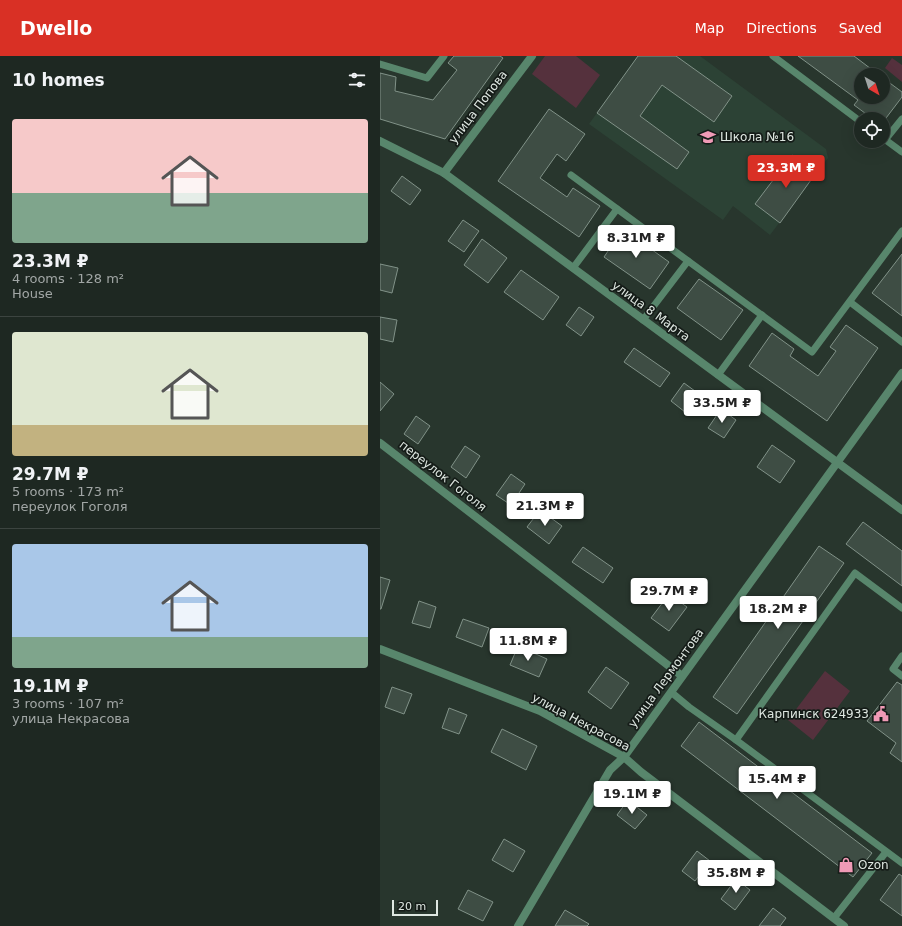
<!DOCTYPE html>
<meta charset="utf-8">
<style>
body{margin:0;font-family:"DejaVu Sans",sans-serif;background:#2b342f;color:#f1f3f6;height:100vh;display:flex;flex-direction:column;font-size:15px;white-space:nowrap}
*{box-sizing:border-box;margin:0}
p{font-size:13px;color:#a1a6a5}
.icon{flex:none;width:22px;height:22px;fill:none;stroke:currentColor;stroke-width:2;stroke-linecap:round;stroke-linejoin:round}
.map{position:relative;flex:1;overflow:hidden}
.details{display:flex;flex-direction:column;background:#1e2822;width:380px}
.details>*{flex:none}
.needle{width:26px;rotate:141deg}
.buttons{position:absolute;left:474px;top:12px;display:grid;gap:8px}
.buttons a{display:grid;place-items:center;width:36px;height:36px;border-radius:50%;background:#1e2822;box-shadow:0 4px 16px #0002,0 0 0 1px #3c4440;font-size:20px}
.scale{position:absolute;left:12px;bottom:10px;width:46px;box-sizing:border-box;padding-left:4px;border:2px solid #dee7e1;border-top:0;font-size:11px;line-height:14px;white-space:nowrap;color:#dee7e1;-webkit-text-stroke:3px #151c18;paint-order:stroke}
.price{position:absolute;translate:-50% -34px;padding:0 9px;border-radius:4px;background:#fff;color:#222;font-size:13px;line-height:26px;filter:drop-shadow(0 1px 2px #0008)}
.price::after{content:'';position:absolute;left:50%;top:24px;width:12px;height:9px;margin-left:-6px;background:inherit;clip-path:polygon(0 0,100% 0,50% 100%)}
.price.current{background:#d93025;color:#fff}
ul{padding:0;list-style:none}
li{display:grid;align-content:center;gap:8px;height:212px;padding:0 12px}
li+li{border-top:1px solid #3c4440}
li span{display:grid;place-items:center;height:124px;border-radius:4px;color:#555}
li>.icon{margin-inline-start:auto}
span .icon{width:72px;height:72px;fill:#fffc;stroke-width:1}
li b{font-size:17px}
h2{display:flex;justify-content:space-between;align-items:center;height:48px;padding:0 12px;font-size:17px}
header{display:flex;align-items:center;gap:24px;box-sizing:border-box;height:56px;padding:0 20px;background:#d93025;color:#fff}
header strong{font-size:19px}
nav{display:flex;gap:22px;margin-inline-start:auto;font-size:14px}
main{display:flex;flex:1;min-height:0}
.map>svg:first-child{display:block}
</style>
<header>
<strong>Dwello</strong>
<nav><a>Map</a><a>Directions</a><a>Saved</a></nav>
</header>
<main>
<section class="details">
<h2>10 homes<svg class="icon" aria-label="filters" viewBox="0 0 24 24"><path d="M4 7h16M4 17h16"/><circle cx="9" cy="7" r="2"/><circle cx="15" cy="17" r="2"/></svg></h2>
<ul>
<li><span style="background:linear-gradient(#f6c9c9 60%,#7fa58c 0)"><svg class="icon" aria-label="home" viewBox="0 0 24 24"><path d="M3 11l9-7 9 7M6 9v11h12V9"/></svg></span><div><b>23.3M ₽</b><p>4 rooms · 128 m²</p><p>House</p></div></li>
<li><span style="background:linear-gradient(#dfe7d0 75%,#c2b280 0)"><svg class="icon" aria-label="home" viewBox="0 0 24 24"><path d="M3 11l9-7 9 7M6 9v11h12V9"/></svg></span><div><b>29.7M ₽</b><p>5 rooms · 173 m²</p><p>переулок Гоголя</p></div></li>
<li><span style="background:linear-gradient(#a9c7e8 75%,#7fa58c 0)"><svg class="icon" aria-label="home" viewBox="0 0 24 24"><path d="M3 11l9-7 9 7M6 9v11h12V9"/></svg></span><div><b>19.1M ₽</b><p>3 rooms · 107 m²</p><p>улица Некрасова</p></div></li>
</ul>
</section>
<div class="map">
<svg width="522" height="870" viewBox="0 0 522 870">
<rect width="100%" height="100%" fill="#28362d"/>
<polygon fill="#2c4235" points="258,0 320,0 446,93 448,102 390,179 353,150 343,164 209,68"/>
<g fill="#55313d">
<polygon points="165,0 196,0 220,19 196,52 152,18"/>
<polygon points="512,2 522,9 522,26 505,12"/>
<polygon points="445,615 470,635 433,684 408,664"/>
</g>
<g fill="#3e4d44" stroke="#819288">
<polygon points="74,0 120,0 123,2 65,83 0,63 0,17 16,21 15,35 53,44 77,14 68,7"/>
<polygon points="258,0 296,0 352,40 334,66 282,29 260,60 309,96 297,113 217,57"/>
<polygon points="418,0 474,0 499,19 481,19 481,41 503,41 503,22 522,36 522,41 503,66 503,63 493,63 474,49 478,44"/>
<polygon points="169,53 205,78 186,105 177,98 160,122 187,141 193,132 220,150 199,181 118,125"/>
<polygon points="412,99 436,117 400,167 375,148"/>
<polygon points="22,120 41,134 30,149 11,135"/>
<polygon points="83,164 99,175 84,196 68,185"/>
<polygon points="243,173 289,206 270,233 224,201"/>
<polygon points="102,183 127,202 108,227 84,209"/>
<polygon points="522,198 522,260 492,237"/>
<polygon points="0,208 18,212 12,237 0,234"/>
<polygon points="141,214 179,241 163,264 124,236"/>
<polygon points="319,223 363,254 341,284 297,252"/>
<polygon points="199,251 214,261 201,280 186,269"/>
<polygon points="0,261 17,264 13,286 0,283"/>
<polygon points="466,269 498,292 447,365 369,310 392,277 414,293 410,300 438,320 456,295 450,291"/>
<polygon points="254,292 290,317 280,331 244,306"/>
<polygon points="0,326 14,338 0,355"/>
<polygon points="304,327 319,338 305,356 291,345"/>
<polygon points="341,353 356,364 344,382 328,372"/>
<polygon points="36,360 50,370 38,388 24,378"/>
<polygon points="392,389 415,405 400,427 377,411"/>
<polygon points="85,390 100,400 86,422 71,411"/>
<polygon points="131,418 145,428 131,449 116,439"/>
<polygon points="160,454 182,470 169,488 147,471"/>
<polygon points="483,466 522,495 522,530 466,488"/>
<polygon points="439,490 464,507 357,658 333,641"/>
<polygon points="203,491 233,512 223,527 192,506"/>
<polygon points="0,521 10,524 1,553 0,553"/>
<polygon points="289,538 307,551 289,575 271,562"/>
<polygon points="39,545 56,551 50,572 32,567"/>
<polygon points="83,563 109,572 102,591 76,581"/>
<polygon points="138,590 167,603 159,621 130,609"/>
<polygon points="226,611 249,627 231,653 208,636"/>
<polygon points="517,626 522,629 522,706 510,697 516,687 487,665"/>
<polygon points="12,631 32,638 24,658 5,651"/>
<polygon points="69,652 87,659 79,678 62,672"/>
<polygon points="319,666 492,797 473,821 301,690"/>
<polygon points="122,673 157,690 146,714 111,696"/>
<polygon points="248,744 267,759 255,773 237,759"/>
<polygon points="124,783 145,795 133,816 112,804"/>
<polygon points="317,795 330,805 315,825 302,815"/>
<polygon points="519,818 522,820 522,860 500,844"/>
<polygon points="356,823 370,834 355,854 341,843"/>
<polygon points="88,834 113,846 103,865 78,853"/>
<polygon points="393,852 406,862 400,870 379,870"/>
<polygon points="185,854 209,868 207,870 175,870"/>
</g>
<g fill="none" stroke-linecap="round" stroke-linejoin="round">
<g stroke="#58866c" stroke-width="7">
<polyline points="393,0 481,66"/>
<polyline points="0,8 47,22 64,0"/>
<polyline points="503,82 522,96"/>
<polyline points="505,84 522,63"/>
<polyline points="191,119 432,296 522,175"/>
<polyline points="193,212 237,153"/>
<polyline points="470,246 522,286"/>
<polyline points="263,264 308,205"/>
<polyline points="338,319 382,259"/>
<polyline points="522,600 513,613 522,620"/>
<polyline points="291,636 309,651 356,684 522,807"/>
<polyline points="356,684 475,517 522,552"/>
<polyline points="454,862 506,796"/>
</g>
<g stroke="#58866c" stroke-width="8">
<polyline points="0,85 64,117 522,454"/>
<polyline points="64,117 152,0"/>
<polyline points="0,387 302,620"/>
<polyline points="0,593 160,655 244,701 261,716 464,870"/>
<polyline points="138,870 230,714 244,701 522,317"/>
</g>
</g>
<defs>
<symbol id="school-bare" viewBox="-9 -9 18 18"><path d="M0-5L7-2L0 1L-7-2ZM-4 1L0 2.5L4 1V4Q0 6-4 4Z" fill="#f09ab6" stroke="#151c18" stroke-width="2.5" paint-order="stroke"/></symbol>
<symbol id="civic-bare" viewBox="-9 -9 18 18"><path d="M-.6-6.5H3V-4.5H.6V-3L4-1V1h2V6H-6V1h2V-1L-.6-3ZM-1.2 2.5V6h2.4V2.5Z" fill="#f09ab6" stroke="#151c18" stroke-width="2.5" paint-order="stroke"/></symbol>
<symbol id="shop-bare" viewBox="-9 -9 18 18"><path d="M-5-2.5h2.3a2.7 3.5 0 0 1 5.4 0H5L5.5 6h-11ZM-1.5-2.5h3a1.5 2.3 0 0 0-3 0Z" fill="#f09ab6" stroke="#151c18" stroke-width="2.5" paint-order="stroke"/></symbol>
</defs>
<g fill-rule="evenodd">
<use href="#school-bare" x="317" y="70" width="22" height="22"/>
<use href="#civic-bare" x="490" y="647" width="22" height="22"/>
<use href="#shop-bare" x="455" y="798" width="22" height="22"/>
</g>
<g text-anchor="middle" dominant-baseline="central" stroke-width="3.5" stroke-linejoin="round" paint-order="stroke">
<g font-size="12" fill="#dee7e1" stroke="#151c18">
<text transform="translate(98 51) rotate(-53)">улица Попова</text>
<text transform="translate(271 255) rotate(36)">улица 8 Марта</text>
<text transform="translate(63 420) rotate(38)">переулок Гоголя</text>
<text transform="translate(286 622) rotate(-54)">улица Лермонтова</text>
<text transform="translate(201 666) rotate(28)">улица Некрасова</text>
</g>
<g font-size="12" fill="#dee7e1" stroke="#151c18" text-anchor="start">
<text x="340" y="81">Школа №16</text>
<text x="489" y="658" text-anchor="end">Карпинск 624933</text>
<text x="478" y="809">Ozon</text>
</g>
</g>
</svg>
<div class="buttons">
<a><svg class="needle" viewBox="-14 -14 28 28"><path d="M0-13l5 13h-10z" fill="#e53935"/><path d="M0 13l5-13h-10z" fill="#a1a6a5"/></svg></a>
<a><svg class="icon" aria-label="locate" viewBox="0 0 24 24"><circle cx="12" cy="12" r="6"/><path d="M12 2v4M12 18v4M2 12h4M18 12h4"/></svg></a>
</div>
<div class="scale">20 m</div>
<b class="price current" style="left:406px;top:133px">23.3M ₽</b>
<b class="price" style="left:256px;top:203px">8.31M ₽</b>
<b class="price" style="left:342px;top:368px">33.5M ₽</b>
<b class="price" style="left:165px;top:471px">21.3M ₽</b>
<b class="price" style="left:289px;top:556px">29.7M ₽</b>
<b class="price" style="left:398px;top:574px">18.2M ₽</b>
<b class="price" style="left:148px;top:606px">11.8M ₽</b>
<b class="price" style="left:397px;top:744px">15.4M ₽</b>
<b class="price" style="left:252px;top:759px">19.1M ₽</b>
<b class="price" style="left:356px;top:838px">35.8M ₽</b>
</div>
</main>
